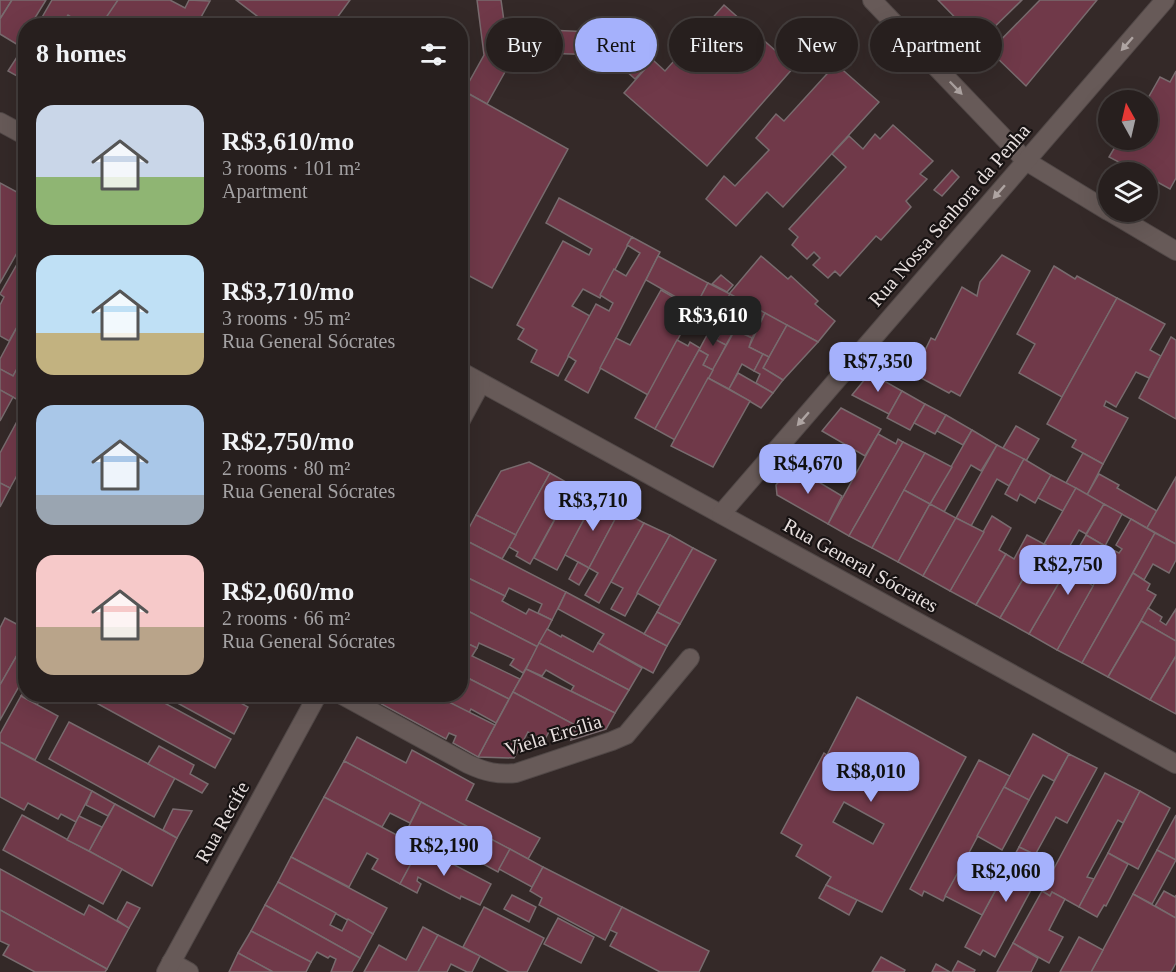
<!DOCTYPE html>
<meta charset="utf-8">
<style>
body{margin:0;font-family:Georgia,serif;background:#2f2727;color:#f1f3f6;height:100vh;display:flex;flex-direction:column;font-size:22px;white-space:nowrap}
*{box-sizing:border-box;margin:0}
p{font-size:20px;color:#a4a2a4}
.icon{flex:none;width:33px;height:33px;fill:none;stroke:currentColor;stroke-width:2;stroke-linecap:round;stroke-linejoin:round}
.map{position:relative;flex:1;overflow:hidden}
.drawer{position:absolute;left:18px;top:18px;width:450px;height:684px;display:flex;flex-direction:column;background:#271f1e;border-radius:24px;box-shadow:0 6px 24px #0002,0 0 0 2px #433d3c}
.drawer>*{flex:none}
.top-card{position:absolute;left:486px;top:18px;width:570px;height:54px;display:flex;gap:12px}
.needle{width:39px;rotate:352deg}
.buttons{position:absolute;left:1098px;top:90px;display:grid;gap:12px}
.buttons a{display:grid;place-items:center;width:60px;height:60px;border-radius:50%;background:#271f1e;box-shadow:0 6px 24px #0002,0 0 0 2px #433d3c;font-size:30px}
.price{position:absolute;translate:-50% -51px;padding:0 14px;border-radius:12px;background:#a5b1fc;color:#111;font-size:20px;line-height:39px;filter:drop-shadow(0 2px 3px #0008)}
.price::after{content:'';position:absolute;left:50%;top:36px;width:18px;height:14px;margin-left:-9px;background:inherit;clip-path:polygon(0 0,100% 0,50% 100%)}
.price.on{background:#222;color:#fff}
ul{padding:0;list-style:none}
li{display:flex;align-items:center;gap:18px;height:150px;padding:0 18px}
li span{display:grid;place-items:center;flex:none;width:168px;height:120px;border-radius:18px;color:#555}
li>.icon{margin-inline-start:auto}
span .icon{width:72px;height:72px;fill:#fffc;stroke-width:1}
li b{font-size:26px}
h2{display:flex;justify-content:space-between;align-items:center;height:72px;padding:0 18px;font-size:26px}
.chip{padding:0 21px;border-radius:27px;background:#271f1e;box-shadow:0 6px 24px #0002,0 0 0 2px #433d3c;font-size:21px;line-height:54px}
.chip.on{background:#a5b1fc;color:#111}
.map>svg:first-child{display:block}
</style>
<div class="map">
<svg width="1176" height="972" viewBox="0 0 1176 972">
<rect width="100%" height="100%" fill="#342928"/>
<g fill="#703949" stroke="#786b6e" stroke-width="1.5" fill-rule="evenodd">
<polygon points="0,0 12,0 0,19"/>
<polygon points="12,0 46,0 30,26 26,26 26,33 18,45 0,34 0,19"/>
<polygon points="52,0 118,0 102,26 77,26 79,22 68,15 61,26 37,26"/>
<polygon points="118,0 170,0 185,8 189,0 210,1 196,26 116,26 105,19"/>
<polygon points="236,0 350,0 331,26 279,26 275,23 270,26"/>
<polygon points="477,0 501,0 505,28 616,33 626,36 653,60 635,79 613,59 603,55 508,52 510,63 487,104 464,91 484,55"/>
<polygon points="938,0 1022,0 979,42"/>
<polygon points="1040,0 1097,0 1026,86 990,51"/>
<polygon points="724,5 794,67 707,166 624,93 653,60 665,71"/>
<polygon points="26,43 26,81 8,71"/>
<polygon points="836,64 879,102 783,207 767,192 736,226 706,199 724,176 735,186 769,150 756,138 776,114 784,121"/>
<polygon points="1176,71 1176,178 1170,189 1148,177 1148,172 1138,172 1109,157 1119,140 1148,140 1147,100 1160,77 1170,82"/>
<polygon points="460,89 568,149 492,288 460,271"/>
<polygon points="893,125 933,161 920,174 927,179 906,201 911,207 881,240 876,236 840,276 835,271 828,278 813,265 820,258 814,252 807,259 792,245 798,237 789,229 846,167 832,154 849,136 863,149 875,134 880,139"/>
<polygon points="952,170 959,177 942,196 934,190"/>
<polygon points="0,183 26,197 26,237 0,283"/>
<polygon points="559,198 632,237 600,298 583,289 572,306 590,316 558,376 531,362 537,350 518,339 524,329 517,325 563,241 589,255 592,249 546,223"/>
<polygon points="632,237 660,252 588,393 565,380 576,361 568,356 596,304 609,311 613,303 600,295 614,269 626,276 640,253 627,245"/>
<polygon points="1002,255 1030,271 960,396 951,391 949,393 921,378 923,375 915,371 931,338 935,340 962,287 977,296 980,282"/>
<polygon points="658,256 708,283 695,308 646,280"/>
<polygon points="761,256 788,279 791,276 818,301 815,304 835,321 818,342 729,294"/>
<polygon points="20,259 26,262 26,311 9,341 0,336 0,305 4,297 0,294"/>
<polygon points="1054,266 1075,279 1077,276 1117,298 1062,397 1019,373 1035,344 1017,334"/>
<polygon points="721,275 733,285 727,292 712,284"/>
<polygon points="708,283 730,294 719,314 698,302"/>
<polygon points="661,290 694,309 648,395 600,368 616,338 630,345"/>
<polygon points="730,294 748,304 726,345 716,340 723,329 713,324"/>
<polygon points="1117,298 1165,324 1150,350 1161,356 1149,378 1136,372 1116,407 1106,401 1104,406 1128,418 1103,464 1072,447 1076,440 1047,424"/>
<polygon points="748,304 765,313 752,338 735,330"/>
<polygon points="765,313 787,325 769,357 749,347"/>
<polygon points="22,318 26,320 26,356 24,356 13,376 0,369 0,359"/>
<polygon points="713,324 723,329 716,340 726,345 713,370 703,365 708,355 699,350"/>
<polygon points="787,325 818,342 783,380 763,368"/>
<polygon points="735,330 752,338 749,347 763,354 754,371 742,364 729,389 708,378"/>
<polygon points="1171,337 1176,340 1176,419 1139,398"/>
<polygon points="677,340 688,346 690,342 700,348 655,429 635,418"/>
<polygon points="699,350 708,355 703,365 713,370 675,440 655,429"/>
<polygon points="763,354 769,357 763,368 783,380 773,393 756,383 760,374 754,371"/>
<polygon points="24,356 26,387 18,400 0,390 0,369 13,376"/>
<polygon points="738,373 773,393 761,408 729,389"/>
<polygon points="870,373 902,391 889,414 852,395"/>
<polygon points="708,378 750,401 713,467 671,446"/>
<polygon points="0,390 13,397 0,421"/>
<polygon points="902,391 925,404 910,430 887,418"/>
<polygon points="925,404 946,415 935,434 914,423"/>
<polygon points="841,408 881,429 865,456 822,431"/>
<polygon points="946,415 972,430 963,445 937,431"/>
<polygon points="20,416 26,418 26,459 10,488 0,483 0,453"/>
<polygon points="1016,426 1039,439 1026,461 1003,448"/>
<polygon points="972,430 997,445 981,471 971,465 944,512 930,504"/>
<polygon points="878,434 896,444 898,439 903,442 849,536 828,524"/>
<polygon points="903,442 925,453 872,548 849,536"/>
<polygon points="997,445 1024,459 1009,486 997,479 971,526 956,518"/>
<polygon points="925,453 952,467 930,504 904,490"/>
<polygon points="1083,453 1103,464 1087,495 1066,483"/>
<polygon points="1024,459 1051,475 1035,503 1020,494 1017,501 1005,494"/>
<polygon points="529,462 550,473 516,535 476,515 501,471"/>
<polygon points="792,466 842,496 828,524 777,495 776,485"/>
<polygon points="550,473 573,486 530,564 516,556 518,552 509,547"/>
<polygon points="1099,474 1119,485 1117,488 1157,511 1147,528 1087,495"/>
<polygon points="1051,475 1076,488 1063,511 1038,498"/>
<polygon points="1176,477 1176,544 1147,528"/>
<polygon points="0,483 10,488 0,507"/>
<polygon points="573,486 596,497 557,570 534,558"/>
<polygon points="1076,488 1104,504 1086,534 1079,530 1064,556 1044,544"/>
<polygon points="904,490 930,504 898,562 872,548"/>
<polygon points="596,497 620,510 589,568 565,555"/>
<polygon points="930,504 956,518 923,576 898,562"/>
<polygon points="1104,504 1122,514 1105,546 1086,535"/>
<polygon points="620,510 644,523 599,603 585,595 598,573 589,568"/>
<polygon points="476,515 516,535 502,559 463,539"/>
<polygon points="992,516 1011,528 999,550 1006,554 976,605 950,591"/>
<polygon points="956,518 984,532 950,591 923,576"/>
<polygon points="1131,519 1155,533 1082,663 1057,650 1113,550 1119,553 1122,549 1116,545"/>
<polygon points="644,523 670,535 625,616 611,609 623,588 611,582"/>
<polygon points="1155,533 1176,544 1176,560 1169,573 1153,564 1144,580 1133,573"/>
<polygon points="670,535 693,548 660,606 637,593"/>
<polygon points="1027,535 1044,544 1000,618 976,605 1006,554 1014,559"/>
<polygon points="1086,535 1105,546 1086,581 1093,586 1057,650 1029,634"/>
<polygon points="463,539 566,592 552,620 538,613 542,604 509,588 505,596 460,574 460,544"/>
<polygon points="1044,544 1059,553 1047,574 1060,581 1029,634 1000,618"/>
<polygon points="693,548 716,560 680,624 657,612"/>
<polygon points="578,562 589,568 579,585 569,579"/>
<polygon points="1133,573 1150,584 1147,590 1156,595 1108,677 1082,663"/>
<polygon points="460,574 505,596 502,601 526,614 529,609 552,620 538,647 460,607"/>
<polygon points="566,592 667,646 653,673 598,643 604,634 558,609"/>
<polygon points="460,607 538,647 523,673 510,665 514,659 479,643 477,648 460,640"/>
<polygon points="1148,608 1162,617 1160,621 1166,625 1176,609 1176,641 1141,621"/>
<polygon points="657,612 680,624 667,646 644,634"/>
<polygon points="5,618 26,629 26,639 0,685 0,628"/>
<polygon points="1141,621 1176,641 1176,656 1150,700 1108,677"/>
<polygon points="547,629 561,637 562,635 593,652 598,643 642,668 629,690 539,643"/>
<polygon points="460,640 477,648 472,656 520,679 509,699 460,674"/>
<polygon points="539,643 629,690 615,713 571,691 574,686 546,670 542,676 526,669"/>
<polygon points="19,652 26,655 26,674 0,720 0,685"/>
<polygon points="1176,656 1176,714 1150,700"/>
<polygon points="526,669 615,713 606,729 571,740 577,726 513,692"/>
<polygon points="460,674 509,699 496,723 471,709 469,713 433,694 460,694"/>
<polygon points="26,689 26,694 43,694 37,705 21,696"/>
<polygon points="513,692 577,726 571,739 551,728 544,741 528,732 514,758 478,757"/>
<polygon points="80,694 148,694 231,739 215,768"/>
<polygon points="161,694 225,694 248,707 234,734"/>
<polygon points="377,694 433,694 495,725 478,757 453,743 456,736 449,733 446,739 374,700"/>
<polygon points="21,696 58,716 35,760 0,742 0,734"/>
<path d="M 857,697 L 966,757 L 882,912 L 826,885 L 831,877 L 796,856 L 802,845 L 781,833 L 824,753 L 827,755 ZM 844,802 L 884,824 L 873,844 L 833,822 Z"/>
<polygon points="69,722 175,778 154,817 49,759"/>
<polygon points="1033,734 1069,754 1054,781 1043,775 1029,800 1004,787"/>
<polygon points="357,737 406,763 412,750 474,784 466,800 540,838 528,859 344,761"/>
<polygon points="0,742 92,791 76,822 61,814 58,819 28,803 24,810 0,797"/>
<polygon points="159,746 194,765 190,774 208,784 202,793 148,764"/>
<polygon points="1069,754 1097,768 1067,823 1056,817 1035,855 1019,847"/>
<polygon points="979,760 1010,776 943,901 924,891 922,896 910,889"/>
<polygon points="344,761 421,802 410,823 390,813 382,827 324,797"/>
<polygon points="1105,773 1140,791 1123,823 1118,820 1087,877 1094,879 1079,907 1052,892 1050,896 1042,891"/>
<polygon points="1004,787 1029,800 1002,850 977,836"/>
<polygon points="92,791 115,804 108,816 86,805"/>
<polygon points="1140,791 1170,808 1138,869 1108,853"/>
<polygon points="324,797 420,847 400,884 372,869 378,859 367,853 349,887 291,857"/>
<polygon points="421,802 510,849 498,872 452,847 450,852 407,830"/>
<polygon points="115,804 177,838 152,886 89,851"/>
<polygon points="173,809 192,811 177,838 163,830"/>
<polygon points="22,815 122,869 103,904 3,850"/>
<polygon points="1176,815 1176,860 1157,850"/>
<polygon points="79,816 102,827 89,851 67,840"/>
<polygon points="420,847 491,884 480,905 461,896 460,899 418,877 417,881 421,884 417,893 400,884"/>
<polygon points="1019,847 1047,860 995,957 983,950 980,955 965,947"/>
<polygon points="510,849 543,867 532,887 499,869"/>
<polygon points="1157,850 1176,860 1152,904 1133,894"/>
<polygon points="1108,853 1128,864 1106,906 1104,905 1097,917 1079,907"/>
<polygon points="291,857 387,908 373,934 278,882"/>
<polygon points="966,858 1002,878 982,915 945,896"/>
<polygon points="543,867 622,907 605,940 539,905 542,898 530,891"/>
<polygon points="0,869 84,915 89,905 129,928 107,969 0,910"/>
<polygon points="278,882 336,913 330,925 342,931 348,919 373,934 360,958 265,905"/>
<polygon points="826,885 857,900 849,915 819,898"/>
<polygon points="1042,891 1050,896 1052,892 1065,899 1049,930 1063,937 1049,963 1013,943"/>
<polygon points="1164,891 1175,897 1176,895 1176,918 1155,906"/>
<polygon points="1133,894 1176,918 1176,963 1171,972 1091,972"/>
<polygon points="512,895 536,907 529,922 504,909"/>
<polygon points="127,902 140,908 129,928 117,920"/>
<polygon points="265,905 360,958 352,972 331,972 336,959 330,956 328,958 317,952 311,962 251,931"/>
<polygon points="484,907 544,938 527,972 509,972 463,947"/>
<polygon points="622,907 709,951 699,972 660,972 610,946 617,933 610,930"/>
<polygon points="0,910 107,969 105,972 35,972 3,955 9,945 0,941"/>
<polygon points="558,918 594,937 581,963 544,944"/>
<polygon points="423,927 438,935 418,972 364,972 379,945 406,960"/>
<polygon points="251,931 311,962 306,972 273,972 238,953"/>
<polygon points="438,935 480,956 472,972 467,972 451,964 447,972 418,972"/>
<polygon points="1079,937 1103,950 1091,972 1060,972"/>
<polygon points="1013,943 1038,958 1031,972 997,972"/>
<polygon points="238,953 273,972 229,972"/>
<polygon points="881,957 905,970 904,972 872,972"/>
<polygon points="958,961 975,970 974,972 952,972"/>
<polygon points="936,964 950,972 932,972"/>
</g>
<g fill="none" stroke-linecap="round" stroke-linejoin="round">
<defs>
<g id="minor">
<polyline points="872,0 1026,161 1108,211"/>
<polyline points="0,122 26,136"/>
<polyline points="1110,212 1176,251"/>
<polyline points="460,371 1176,764"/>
<polyline points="460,422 481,383"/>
<polyline points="721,514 1165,0"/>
<path d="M 340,694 L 468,764 C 485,772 498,775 516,773 L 612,741 L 626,735 L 690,658"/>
<polyline points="171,962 189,972"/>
<polyline points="166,972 318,694"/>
</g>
</defs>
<use href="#minor" stroke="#514847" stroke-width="20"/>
<use href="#minor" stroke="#675a58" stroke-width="18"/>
</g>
<defs><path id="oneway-solid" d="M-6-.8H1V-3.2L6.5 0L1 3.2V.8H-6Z" transform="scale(1.5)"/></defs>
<g fill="#aea4a2">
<use href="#oneway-solid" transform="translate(1127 44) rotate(131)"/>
<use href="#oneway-solid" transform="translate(956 88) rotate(46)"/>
<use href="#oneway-solid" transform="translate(999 192) rotate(131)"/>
<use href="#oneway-solid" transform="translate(803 419) rotate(131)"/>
</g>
<g text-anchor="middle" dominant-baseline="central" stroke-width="4.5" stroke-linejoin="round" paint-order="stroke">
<g font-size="20" fill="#e8e0df" stroke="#181313">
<text transform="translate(949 215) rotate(-49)">Rua Nossa Senhora da Penha</text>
<text transform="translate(861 565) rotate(29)">Rua General Sócrates</text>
<text transform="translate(553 735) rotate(-17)">Viela Ercília</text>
<text transform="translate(222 822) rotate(-61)">Rua Recife</text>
</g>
</g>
</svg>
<div class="buttons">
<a><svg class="needle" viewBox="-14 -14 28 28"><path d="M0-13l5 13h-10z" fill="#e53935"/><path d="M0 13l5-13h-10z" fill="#a4a2a4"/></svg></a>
<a><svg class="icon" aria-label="layers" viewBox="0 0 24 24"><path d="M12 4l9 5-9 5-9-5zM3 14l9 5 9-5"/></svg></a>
</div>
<b class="price on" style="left:713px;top:347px">R$3,610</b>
<b class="price" style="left:878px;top:393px">R$7,350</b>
<b class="price" style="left:808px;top:495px">R$4,670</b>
<b class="price" style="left:593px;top:532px">R$3,710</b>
<b class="price" style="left:1068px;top:596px">R$2,750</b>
<b class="price" style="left:871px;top:803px">R$8,010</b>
<b class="price" style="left:444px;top:877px">R$2,190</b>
<b class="price" style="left:1006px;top:903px">R$2,060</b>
<div class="top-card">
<a class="chip">Buy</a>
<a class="chip on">Rent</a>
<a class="chip">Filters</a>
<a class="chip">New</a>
<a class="chip">Apartment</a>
</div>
<section class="drawer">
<h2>8 homes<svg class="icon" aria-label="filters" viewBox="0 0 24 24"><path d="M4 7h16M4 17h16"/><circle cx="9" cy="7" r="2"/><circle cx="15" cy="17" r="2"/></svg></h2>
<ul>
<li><span style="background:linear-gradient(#c9d6e8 60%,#8fb573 0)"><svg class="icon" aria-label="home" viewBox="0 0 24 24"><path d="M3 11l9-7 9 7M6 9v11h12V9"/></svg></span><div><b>R$3,610/mo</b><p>3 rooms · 101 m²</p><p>Apartment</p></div></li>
<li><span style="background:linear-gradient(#bfe0f5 65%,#c2b280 0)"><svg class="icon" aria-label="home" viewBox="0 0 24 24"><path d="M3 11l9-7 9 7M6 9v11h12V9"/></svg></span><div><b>R$3,710/mo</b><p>3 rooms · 95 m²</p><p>Rua General Sócrates</p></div></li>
<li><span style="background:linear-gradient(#a9c7e8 75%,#9aa5b1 0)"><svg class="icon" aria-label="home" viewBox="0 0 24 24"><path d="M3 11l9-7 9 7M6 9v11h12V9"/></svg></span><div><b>R$2,750/mo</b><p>2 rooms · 80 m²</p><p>Rua General Sócrates</p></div></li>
<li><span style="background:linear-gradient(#f6c9c9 60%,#b9a48a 0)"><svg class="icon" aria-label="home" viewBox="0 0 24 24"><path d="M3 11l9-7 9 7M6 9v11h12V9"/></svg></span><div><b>R$2,060/mo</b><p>2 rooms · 66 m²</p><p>Rua General Sócrates</p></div></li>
</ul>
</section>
</div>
